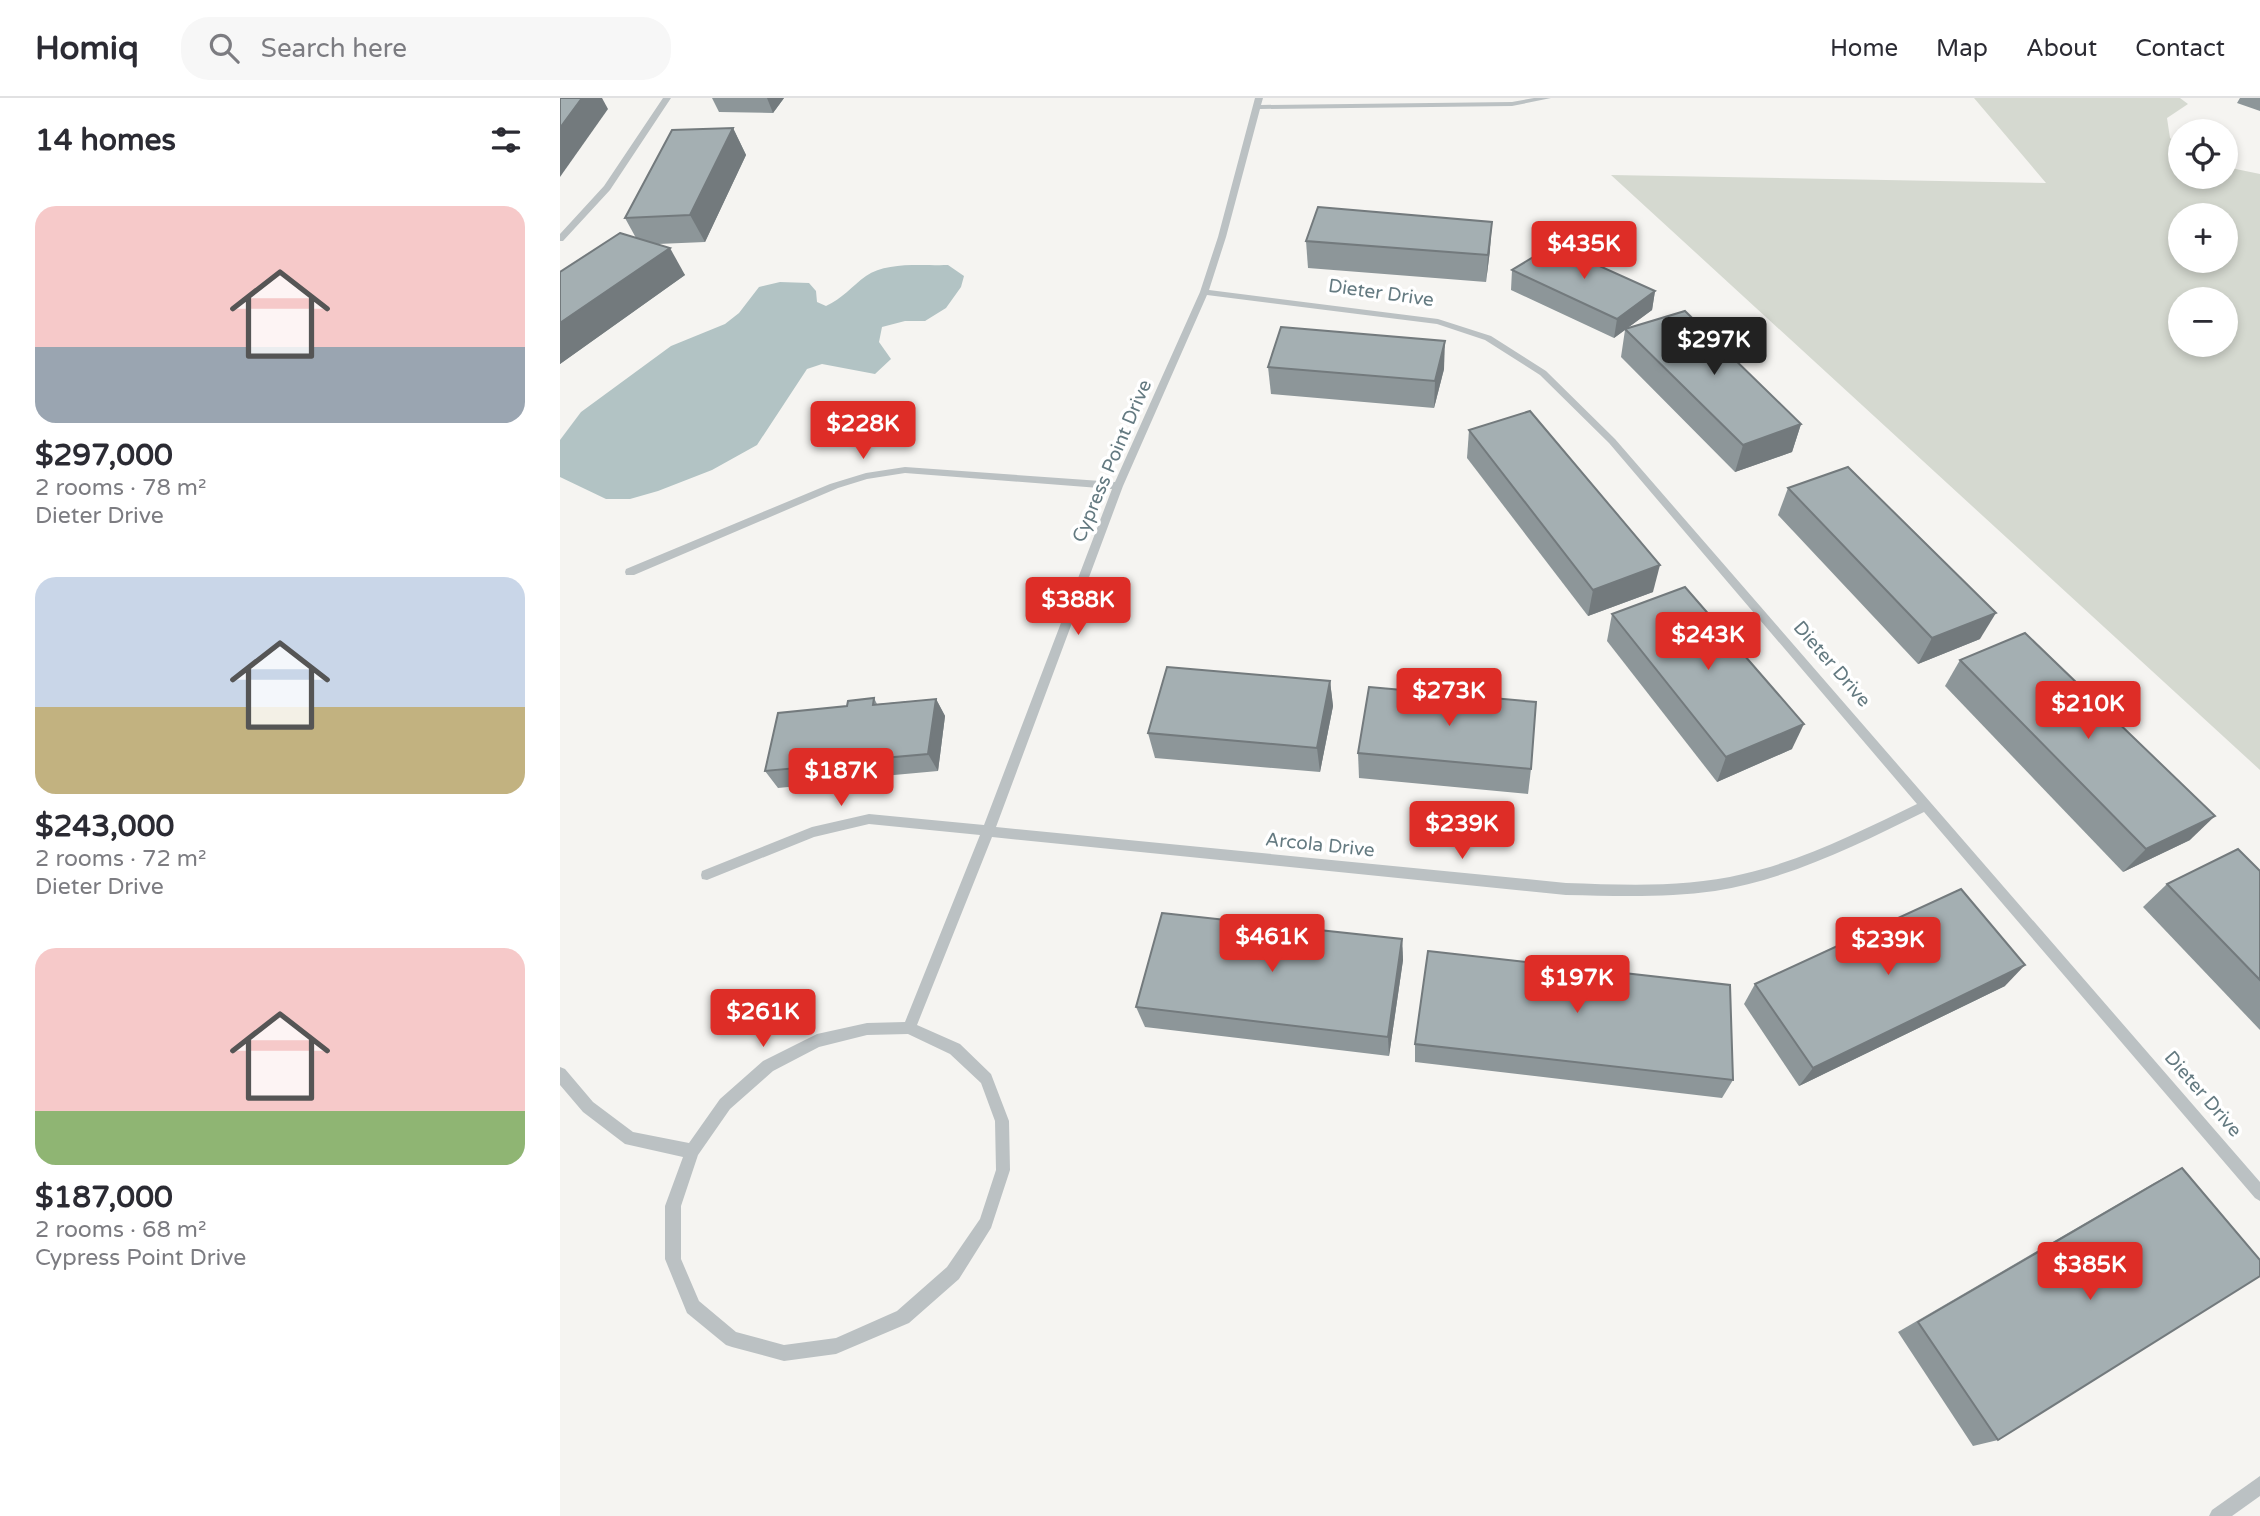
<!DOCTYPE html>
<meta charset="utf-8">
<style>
body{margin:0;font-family:"Varela Round",sans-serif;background:#f7f7f7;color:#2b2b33;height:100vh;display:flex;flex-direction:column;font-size:26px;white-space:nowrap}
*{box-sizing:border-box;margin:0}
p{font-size:23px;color:#7c7c81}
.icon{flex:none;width:38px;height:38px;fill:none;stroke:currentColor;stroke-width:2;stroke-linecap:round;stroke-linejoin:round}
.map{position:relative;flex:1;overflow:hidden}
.details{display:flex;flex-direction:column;background:#fff;width:560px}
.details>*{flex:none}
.tools{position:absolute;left:1608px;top:21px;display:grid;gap:14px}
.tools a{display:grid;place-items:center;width:70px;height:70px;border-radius:50%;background:#fff;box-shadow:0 4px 10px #0003;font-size:35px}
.price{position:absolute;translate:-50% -60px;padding:0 16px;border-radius:7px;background:#de2d27;color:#fff;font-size:23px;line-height:46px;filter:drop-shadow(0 2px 4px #0008)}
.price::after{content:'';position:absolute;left:50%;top:42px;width:21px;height:16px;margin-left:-10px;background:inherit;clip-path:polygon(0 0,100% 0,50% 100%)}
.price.current{background:#222;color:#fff}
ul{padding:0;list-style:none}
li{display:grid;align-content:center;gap:14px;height:371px;padding:0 35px}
li span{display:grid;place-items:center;height:217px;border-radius:21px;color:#555}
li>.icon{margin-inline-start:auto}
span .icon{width:126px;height:126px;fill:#fffc;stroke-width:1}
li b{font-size:30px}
h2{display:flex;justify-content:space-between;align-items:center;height:84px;padding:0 35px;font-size:30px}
header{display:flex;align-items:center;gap:42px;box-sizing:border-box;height:98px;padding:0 35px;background:#fff;border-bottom:2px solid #e1e1e2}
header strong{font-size:33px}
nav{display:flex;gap:38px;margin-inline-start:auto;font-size:24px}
.search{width:490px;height:63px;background:#f7f7f7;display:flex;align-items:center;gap:18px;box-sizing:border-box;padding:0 24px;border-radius:28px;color:#7c7c81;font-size:26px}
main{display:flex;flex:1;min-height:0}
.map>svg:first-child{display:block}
</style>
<header>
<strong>Homiq</strong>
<div class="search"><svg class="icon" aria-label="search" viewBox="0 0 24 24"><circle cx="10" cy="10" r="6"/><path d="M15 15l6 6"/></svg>Search here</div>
<nav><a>Home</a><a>Map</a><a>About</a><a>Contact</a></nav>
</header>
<main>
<section class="details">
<h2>14 homes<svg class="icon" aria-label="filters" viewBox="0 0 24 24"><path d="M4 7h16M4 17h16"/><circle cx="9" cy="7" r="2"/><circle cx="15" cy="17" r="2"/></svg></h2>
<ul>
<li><span style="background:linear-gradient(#f6c9c9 65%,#9aa5b1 0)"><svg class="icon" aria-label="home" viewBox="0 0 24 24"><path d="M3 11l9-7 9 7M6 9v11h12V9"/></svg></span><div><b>$297,000</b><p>2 rooms · 78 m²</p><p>Dieter Drive</p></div></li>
<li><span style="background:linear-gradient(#c9d6e8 60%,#c2b280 0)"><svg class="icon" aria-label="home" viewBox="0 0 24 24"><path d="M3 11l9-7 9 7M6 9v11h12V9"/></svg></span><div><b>$243,000</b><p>2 rooms · 72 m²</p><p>Dieter Drive</p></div></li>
<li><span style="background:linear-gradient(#f6c9c9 75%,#8fb573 0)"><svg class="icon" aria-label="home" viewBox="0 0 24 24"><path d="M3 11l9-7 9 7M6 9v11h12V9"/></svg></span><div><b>$187,000</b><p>2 rooms · 68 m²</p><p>Cypress Point Drive</p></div></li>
</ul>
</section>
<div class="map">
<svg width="1700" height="1418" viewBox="0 0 1700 1418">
<rect width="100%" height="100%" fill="#f5f4f1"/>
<path fill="#d5d9d0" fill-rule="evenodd" d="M 1414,0 L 1620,0 L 1628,6 L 1607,20 L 1610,40 L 1620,47 L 1620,79 L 1666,79 L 1666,69 L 1700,76 L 1700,672 L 1051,77 L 1486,85 ZM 1620,117 L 1666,117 L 1666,163 L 1620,163 ZM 1620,201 L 1666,201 L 1666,247 L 1620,247 Z"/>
<path fill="#b2c3c4" d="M 388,167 L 404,178 L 401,189 L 386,210 L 365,223 L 345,223 L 322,229 L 319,244 L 331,261 L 315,276 L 262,266 L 247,271 L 197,347 L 152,372 L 98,393 L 70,401 L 46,401 L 0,379 L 0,342 L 21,314 L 111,248 L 165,226 L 179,215 L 199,189 L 220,184 L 249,185 L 256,193 L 257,204 L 266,208 C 282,201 292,188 306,178 C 327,163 364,168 388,167 Z"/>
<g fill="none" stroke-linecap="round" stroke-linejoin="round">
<g fill="#bbc1c3" fill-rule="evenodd">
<polygon points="103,0 111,0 50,92 3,143 0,143 0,136 44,88"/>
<path d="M 695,0 L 703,0 L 701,7 L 952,4 L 974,0 L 991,0 L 952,8 L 700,11 L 666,139 L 649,192 L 878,221 L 931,238 L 986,273 L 1055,341 L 1700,1084 L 1700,1103 L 1695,1100 L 1364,714 C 1297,747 1229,781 1155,793 C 1106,800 1056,798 1006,797 L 432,739 L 357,927 L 400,946 L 431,976 L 449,1023 L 450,1072 L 431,1130 L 399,1181 L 349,1225 L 276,1256 L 224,1263 L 172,1249 L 166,1247 L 127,1215 L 105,1161 L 105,1108 L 123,1059 L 65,1046 L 23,1014 L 0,987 L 0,969 L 5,971 L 33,1004 L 73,1034 L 129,1045 L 160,1001 L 203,963 L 257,936 L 307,925 L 345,924 L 420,737 L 309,726 L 254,739 L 147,782 L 142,781 L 141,777 L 142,773 L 252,729 L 309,716 L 424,727 L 552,391 L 345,375 L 307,381 L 278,390 L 74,477 L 66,477 L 65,474 L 66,471 L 270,386 L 306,375 L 345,369 L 555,384 L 640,194 L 658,139 ZM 647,197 L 877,226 L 925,242 L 980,277 L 1049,345 L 1357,706 C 1301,733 1244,762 1183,776 C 1125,790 1065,787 1006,785 L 436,729 L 563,388 ZM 348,936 L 390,956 L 421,985 L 435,1023 L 436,1072 L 420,1121 L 387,1169 L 337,1213 L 276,1240 L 224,1247 L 176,1234 L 139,1203 L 121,1161 L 121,1108 L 138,1057 L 170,1011 L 213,973 L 259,949 L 307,937 Z"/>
<polygon points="1700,1378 1700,1398 1672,1418 1649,1418 1652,1412"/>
</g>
</g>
<g fill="#8d9699">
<polygon points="152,0 224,0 213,15 159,14"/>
<polygon points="1680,0 1700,0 1700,13 1677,5"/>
<polygon points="173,30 186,57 145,144 98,146 125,177 0,266 0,174 76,140 65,120"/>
<polygon points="746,143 930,152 926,184 748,170"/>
<polygon points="952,172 1095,193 1092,212 1066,231 1241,326 1232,354 1175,374 1061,259 1065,232 1054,240 951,192"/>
<polygon points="708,269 884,271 874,310 711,296"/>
<polygon points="909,332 1093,494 1028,518 907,360"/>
<polygon points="1228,390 1420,541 1358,566 1218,417"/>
<polygon points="1052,516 1232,651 1157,684 1047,543"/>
<polygon points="1400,562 1630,742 1563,774 1385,588"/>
<polygon points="770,583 773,608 760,674 595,660 588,635"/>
<polygon points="314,600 317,606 376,601 385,618 378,673 312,679 311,686 282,689 278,684 218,690 205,673"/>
<polygon points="798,655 971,671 968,696 799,680"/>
<polygon points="1700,773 1700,932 1583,809 1607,786"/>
<polygon points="842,841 843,862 829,958 585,929 576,909"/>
<polygon points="1195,886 1445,888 1239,988 1184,906"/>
<polygon points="855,946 1173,982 1162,1000 855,964"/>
<polygon points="1622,1070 1438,1342 1413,1348 1338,1234 1594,1085"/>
</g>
<g fill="#737a7d">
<polygon points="22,0 42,0 48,11 0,79 0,30"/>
<polygon points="207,0 224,0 213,15"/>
<polygon points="173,30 186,57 145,144 130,117"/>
<polygon points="932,124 930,152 926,184 928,157"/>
<polygon points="110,150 125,177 0,266 0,225"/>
<polygon points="1095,193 1092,212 1054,240 1057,221"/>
<polygon points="885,243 884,271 874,310 875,283"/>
<polygon points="1241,326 1232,354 1175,374 1183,347"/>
<polygon points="1100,467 1093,494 1028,518 1033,492"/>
<polygon points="1436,515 1420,541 1358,566 1372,540"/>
<polygon points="770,583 773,608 760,674 757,650"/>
<polygon points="376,601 385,618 378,673 368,656"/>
<polygon points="1244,626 1232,651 1157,684 1166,659"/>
<polygon points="301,662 312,679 311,686 299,669"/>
<polygon points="1655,718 1630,742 1563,774 1586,751"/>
<polygon points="842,841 843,862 829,958 828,939"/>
<polygon points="1465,867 1445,888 1239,988 1253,970"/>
</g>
<g fill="#a4afb2" stroke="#737a7d" stroke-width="2">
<polygon points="0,0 22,0 0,30"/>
<polygon points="173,30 130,117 65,120 112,32"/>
<polygon points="758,109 932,124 928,157 746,143"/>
<polygon points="60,135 110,150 0,225 0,174"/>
<polygon points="993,147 1095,193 1057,221 952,172"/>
<polygon points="1125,213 1241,326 1183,347 1065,231"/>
<polygon points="721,229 885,243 875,283 708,269"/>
<polygon points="970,313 1100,467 1033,492 909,332"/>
<polygon points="1288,369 1436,515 1372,540 1228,390"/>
<polygon points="1125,489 1244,626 1166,659 1052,516"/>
<polygon points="1465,535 1655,718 1586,751 1400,562"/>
<polygon points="607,569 770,583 757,650 588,635"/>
<polygon points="809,589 976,604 971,671 798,655"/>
<polygon points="314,600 313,607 376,601 368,656 301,662 299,669 270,672 269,667 205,673 218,615 287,608 288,603"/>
<polygon points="1678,751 1700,773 1700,882 1607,786"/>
<polygon points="1401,791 1465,867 1253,970 1195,886"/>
<polygon points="602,815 842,841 828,939 576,909"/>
<polygon points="868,853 1170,887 1173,982 855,946"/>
<polygon points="1622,1070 1700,1162 1700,1178 1438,1342 1358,1224"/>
</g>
<g text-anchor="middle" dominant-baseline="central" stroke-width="7" stroke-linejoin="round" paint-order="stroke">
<g font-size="19" fill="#647a81" stroke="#fff">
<text transform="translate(821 195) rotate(8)">Dieter Drive</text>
<text transform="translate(552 363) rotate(-67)">Cypress Point Drive</text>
<text transform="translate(1272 566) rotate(49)">Dieter Drive</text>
<text transform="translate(760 747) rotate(6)">Arcola Drive</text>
<text transform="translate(1643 996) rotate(49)">Dieter Drive</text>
</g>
</g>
</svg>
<div class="tools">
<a><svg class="icon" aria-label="locate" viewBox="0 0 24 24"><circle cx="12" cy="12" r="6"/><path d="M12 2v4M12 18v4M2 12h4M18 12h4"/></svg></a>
<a>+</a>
<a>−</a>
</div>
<b class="price" style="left:1024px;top:183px">$435K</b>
<b class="price current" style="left:1154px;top:279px">$297K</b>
<b class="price" style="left:303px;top:363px">$228K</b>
<b class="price" style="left:518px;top:539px">$388K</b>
<b class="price" style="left:1148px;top:574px">$243K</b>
<b class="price" style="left:889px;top:630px">$273K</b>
<b class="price" style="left:1528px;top:643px">$210K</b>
<b class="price" style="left:281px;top:710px">$187K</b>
<b class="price" style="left:902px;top:763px">$239K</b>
<b class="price" style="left:712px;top:876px">$461K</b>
<b class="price" style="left:1328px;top:879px">$239K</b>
<b class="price" style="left:1017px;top:917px">$197K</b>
<b class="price" style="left:203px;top:951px">$261K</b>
<b class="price" style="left:1530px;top:1204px">$385K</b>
</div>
</main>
